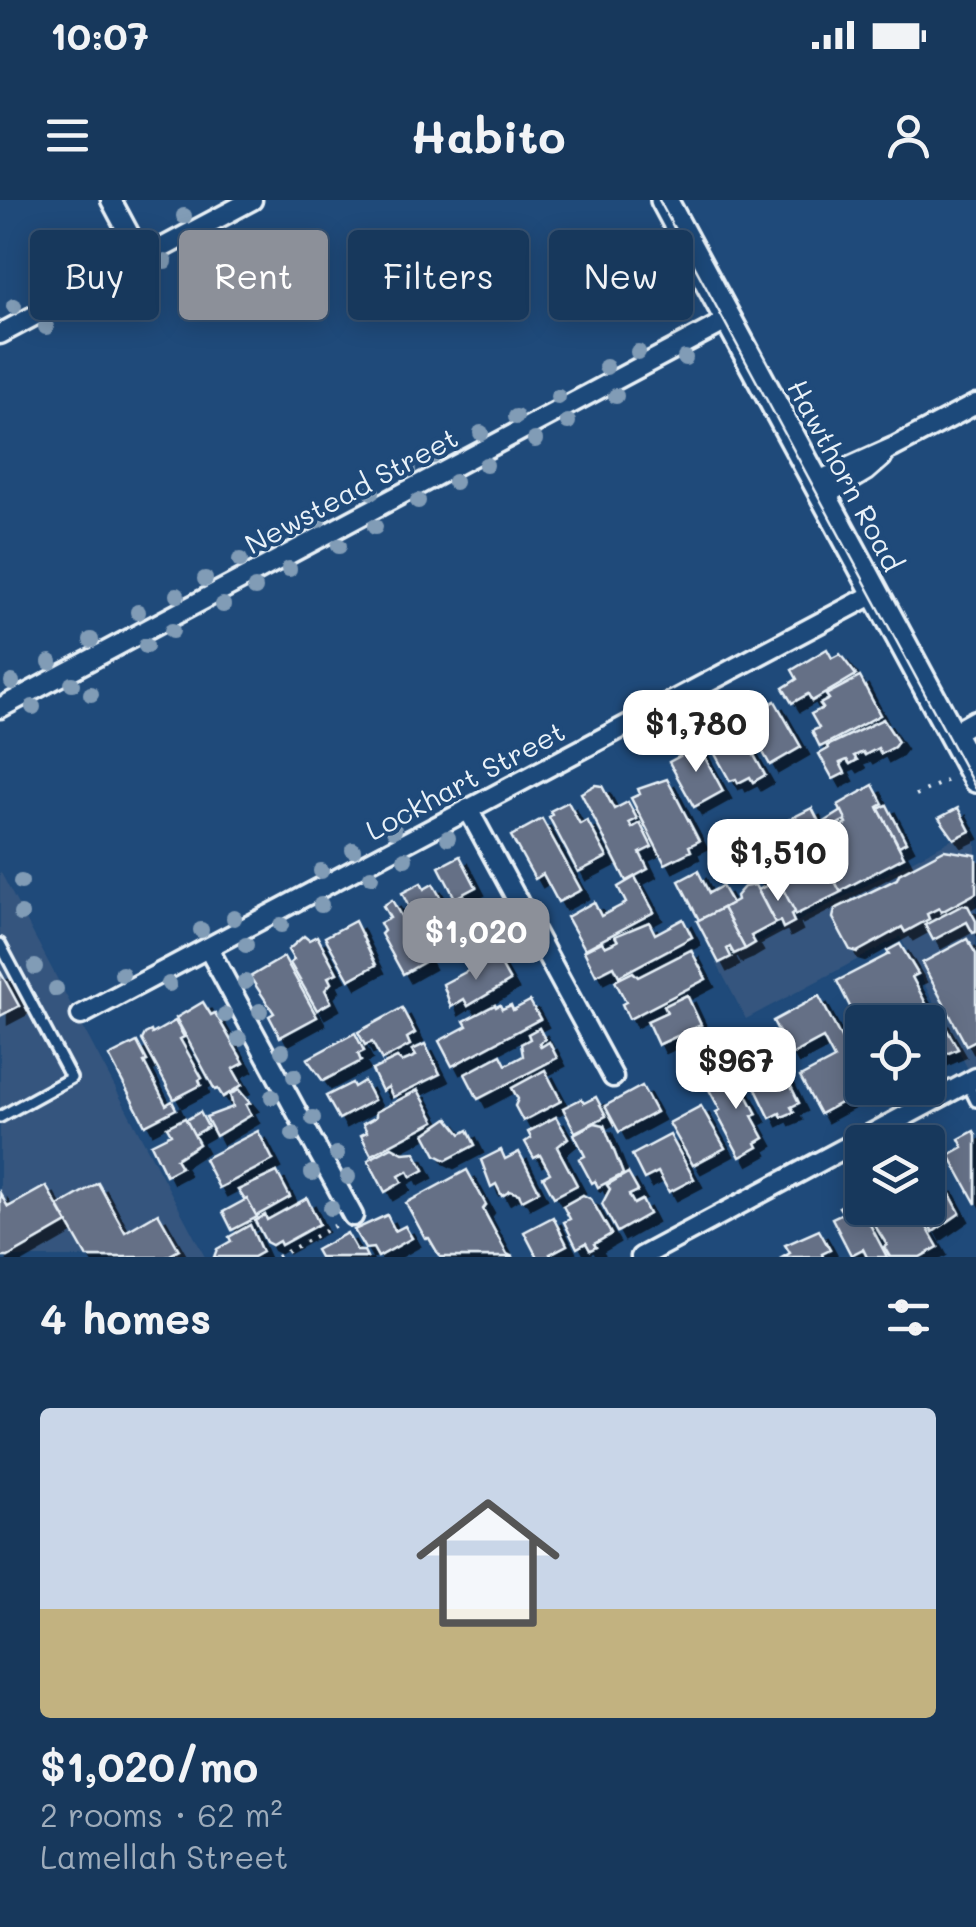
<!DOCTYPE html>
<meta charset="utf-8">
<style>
body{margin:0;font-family:Mali,sans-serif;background:#203f62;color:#f1f3f6;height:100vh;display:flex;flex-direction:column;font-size:38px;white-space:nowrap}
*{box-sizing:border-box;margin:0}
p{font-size:32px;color:#9eacbb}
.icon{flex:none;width:55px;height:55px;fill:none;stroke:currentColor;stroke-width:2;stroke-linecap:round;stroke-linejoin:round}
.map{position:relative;height:1057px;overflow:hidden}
.panel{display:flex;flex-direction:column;background:#17385c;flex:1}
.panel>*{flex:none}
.top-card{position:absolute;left:30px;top:30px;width:918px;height:90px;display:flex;gap:20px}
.controls{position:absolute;left:845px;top:805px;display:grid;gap:20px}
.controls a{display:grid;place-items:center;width:100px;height:100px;border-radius:10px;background:#17385c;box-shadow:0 5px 25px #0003,0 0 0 2px #365272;font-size:50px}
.price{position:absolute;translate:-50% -85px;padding:0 22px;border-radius:20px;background:#fff;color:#222;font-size:32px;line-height:65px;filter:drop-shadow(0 2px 5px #0008)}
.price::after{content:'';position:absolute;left:50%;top:60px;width:30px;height:22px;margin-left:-15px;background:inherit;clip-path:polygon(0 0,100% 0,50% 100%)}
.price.selected{background:#8c9099;color:#fff}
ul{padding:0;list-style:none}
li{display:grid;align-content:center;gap:20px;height:530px;padding:0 40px}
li+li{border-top:2px solid #365272}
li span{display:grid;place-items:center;height:310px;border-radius:10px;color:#555}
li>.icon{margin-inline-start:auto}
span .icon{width:180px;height:180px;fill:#fffc;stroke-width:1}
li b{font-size:42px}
h2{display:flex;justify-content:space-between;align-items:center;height:120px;padding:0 40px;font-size:42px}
.tag{padding:0 35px;border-radius:10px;background:#17385c;box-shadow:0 5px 25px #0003,0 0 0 2px #365272;font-size:35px;line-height:90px}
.tag.selected{background:#8c9099;color:#fff}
.status{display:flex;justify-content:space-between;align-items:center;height:70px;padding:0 50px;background:#17385c;direction:ltr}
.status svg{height:28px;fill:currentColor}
header{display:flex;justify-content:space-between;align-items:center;height:130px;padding:0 40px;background:#17385c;font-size:45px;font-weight:700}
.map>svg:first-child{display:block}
</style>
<div class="status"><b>10:07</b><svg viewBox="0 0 49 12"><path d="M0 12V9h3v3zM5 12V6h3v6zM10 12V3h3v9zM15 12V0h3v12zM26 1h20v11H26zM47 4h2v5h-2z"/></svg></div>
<header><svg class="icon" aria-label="menu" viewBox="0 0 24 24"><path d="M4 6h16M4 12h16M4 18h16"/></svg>Habito<svg class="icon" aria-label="person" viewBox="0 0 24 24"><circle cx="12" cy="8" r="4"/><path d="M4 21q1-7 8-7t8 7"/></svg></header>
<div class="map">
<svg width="976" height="1057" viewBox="0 0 976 1057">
<defs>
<filter id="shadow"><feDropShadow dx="8" dy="8" stdDeviation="0" flood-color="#0009"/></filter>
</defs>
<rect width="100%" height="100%" fill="#1f4a7a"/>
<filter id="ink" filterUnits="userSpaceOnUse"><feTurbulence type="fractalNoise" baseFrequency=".01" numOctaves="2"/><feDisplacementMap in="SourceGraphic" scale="20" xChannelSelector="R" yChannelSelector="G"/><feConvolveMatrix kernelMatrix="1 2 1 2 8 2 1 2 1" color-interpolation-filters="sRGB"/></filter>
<g filter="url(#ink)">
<g fill="#34557e">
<polygon points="970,630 976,641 976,906 972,877 900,737 746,819 717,764"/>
<polygon points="0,671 205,1057 0,1057"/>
</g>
<g fill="#656f86" stroke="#e8f1f8" stroke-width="2.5" filter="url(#shadow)">
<polygon points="827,449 832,458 840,454 856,475 812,501 808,494 792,503 783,488 797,479 792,470"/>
<polygon points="860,477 880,515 820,547 812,531 819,528 811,514 823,508 820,504 829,499 826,495"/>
<polygon points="775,501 801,547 770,565 744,518"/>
<polygon points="883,519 898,542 894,547 881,554 878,548 865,555 863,552 854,556 857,560 850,564 847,560 840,563 845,573 833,579 819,554 828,549 827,546"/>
<polygon points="725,525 728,530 737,525 765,575 753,582 750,577 738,583 736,579 730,581 705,536"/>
<polygon points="696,541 723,591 694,607 669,562 680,556 677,551"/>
<polygon points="667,579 699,641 689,646 691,651 665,664 631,598 640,594 638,589"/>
<polygon points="595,585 602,586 614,609 628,602 637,619 629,623 632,628 640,623 652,647 640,653 648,669 626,681 581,593"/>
<polygon points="873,585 883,604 878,607 904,657 840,691 819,652 823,650 817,639 847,624 838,605"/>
<polygon points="568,602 580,624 587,620 607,657 578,672 549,617 552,615 550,611"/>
<polygon points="887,605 906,642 899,646 879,609"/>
<polygon points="812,608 821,626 793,641 784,622"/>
<polygon points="958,608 970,631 954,639 939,618"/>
<polygon points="842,611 846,620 819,633 823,641 819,643 810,631"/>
<polygon points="542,619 581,690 558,702 543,674 535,679 511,636"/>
<polygon points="814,633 823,650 819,652 823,659 779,681 772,666 804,650 799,641"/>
<polygon points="754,649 763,666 739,680 729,663"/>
<polygon points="944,650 976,655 976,693 941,712 939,708 927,714 929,719 905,732 902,727 857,752 850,750 833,718 835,709 897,679 899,674"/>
<polygon points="460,656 476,687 455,698 439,667"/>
<polygon points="823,659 840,691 843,691 795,715 779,681"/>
<polygon points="769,661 778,680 770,684 769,679 755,680 754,671"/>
<polygon points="698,671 709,693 722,686 732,703 699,720 679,681"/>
<polygon points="635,677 654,712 585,749 567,717 594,702 601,716 626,703 618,687"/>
<polygon points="778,680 795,712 791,715 794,722 783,728 780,721 775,723 758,690"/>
<polygon points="421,683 424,689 433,684 449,713 420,730 402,693"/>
<polygon points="755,685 775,723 751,736 755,743 745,749 723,708 737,700 736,696 744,687"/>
<polygon points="392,700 426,761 403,774 381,734 384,731 380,723 390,718 383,706"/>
<polygon points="487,705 504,737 485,747 468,716"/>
<polygon points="963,705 968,706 976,721 976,732 973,733 967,722 933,740 925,725"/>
<polygon points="723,708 745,749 734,754 730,747 727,749 731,757 719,763 697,721"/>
<polygon points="683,719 692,737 619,776 614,766 596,775 584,751 602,742 605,747 618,741 615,736 649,722 655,734"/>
<polygon points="355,721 376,765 349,780 325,737"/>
<polygon points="304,736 309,740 317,736 337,773 328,777 331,783 325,790 331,802 317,810 290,763 294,760 288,750"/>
<polygon points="967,739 976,754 976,840 966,845 922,763"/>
<polygon points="900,744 918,774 912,777 933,817 938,814 958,849 928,862 928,822 862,822 862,830 837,781 889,754 887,751"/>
<polygon points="691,750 706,779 629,819 622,804 626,802 615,781 633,772 638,777"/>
<polygon points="496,756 510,781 468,806 464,799 451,807 443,784"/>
<polygon points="284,757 317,817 280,837 269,816 274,813 250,777"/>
<polygon points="0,771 19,806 0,816"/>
<polygon points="687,795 701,825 658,845 647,821 667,812 664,806"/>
<polygon points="819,796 862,878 862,888 868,888 820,914 800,877 834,859 823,838 791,855 773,821"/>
<polygon points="530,801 540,819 452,866 439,841 467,826 464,821 495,805 496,807 500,805 502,809 511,805 513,810"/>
<polygon points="203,802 211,815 215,813 244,863 233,869 242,885 223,897 218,889 215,890 176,818"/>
<polygon points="402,808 415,833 407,838 410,845 382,860 372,842 365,845 358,832"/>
<polygon points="175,821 184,837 180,839 202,878 199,880 201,885 174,899 142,840 145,834 151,831 152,834"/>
<polygon points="539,828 545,839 539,843 541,847 549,842 557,858 478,899 465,874 501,855 506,865 523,856 521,844 530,839 528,834"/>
<polygon points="355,833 364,851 358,854 361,861 323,881 307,859"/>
<polygon points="137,842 147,861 144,862 166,905 172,901 176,909 145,925 109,856"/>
<polygon points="425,844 440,874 393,897 388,887 382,891 372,870 397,858 402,862 416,856 412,850"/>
<polygon points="781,866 799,903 791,907 794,912 782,917 780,913 770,918 752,881"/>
<polygon points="733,869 757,914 752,916 764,938 756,943 758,947 740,957 716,912 720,910 706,884"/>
<polygon points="545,870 561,901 523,921 515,906 518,899 512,888"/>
<polygon points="364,881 374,900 339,919 326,896 352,883 354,887"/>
<polygon points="642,886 656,912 619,932 605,906"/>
<polygon points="239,890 250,903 246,905 251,915 216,936 206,917 233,907 230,894"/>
<polygon points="418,890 435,921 371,955 361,935 367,932 363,924 376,917 376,912"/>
<polygon points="596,897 606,916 575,932 563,908 581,899 584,903"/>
<polygon points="701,906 725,948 693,965 669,923"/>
<polygon points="200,912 208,927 194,935 186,920"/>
<polygon points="556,917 568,938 557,947 577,985 554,997 543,977 550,973 540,955 534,958 525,942 531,938 528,932"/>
<polygon points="185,918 199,944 176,959 181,967 166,975 151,944 171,934 167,927"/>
<polygon points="448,918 461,934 468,930 475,945 446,960 436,955 425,934"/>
<polygon points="595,923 604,925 623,974 598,987 595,981 592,983 579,959 585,956 574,934"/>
<polygon points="258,931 273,960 219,988 204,959"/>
<polygon points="974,931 976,935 976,1004 949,955 963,947 959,939"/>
<polygon points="670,935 694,979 669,992 658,972 644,979 632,955"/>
<polygon points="392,947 403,953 415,952 424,970 411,977 408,971 399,976 402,982 385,992 368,960"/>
<polygon points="501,950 505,959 519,952 539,991 522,1000 519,994 510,991 502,996 496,984 491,987 481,960"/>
<polygon points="928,967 939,988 945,985 960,1013 933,1032 920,1008 928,1008"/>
<polygon points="467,970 486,1005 483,1009 507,1054 513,1057 440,1057 429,1038 425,1038 406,1003"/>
<polygon points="277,972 290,997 256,1016 238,990"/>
<polygon points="628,973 638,991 629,995 634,1004 642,1000 649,1014 617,1032 602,1004 610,989 607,985"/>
<polygon points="98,983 125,1032 158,1013 179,1050 166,1057 87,1057 58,1006"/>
<polygon points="46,986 67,1023 8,1057 0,1057 0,993 8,1007"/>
<polygon points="583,995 591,999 611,1034 594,1044 596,1047 590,1050 586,1043 577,1048 564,1022 570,1019 563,1006"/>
<polygon points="307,998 319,1024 281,1045 279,1041 272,1045 266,1042 255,1021 265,1015 267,1020"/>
<polygon points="856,998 887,1057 867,1057 863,1049 851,1055 832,1018 843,1013 839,1007"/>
<polygon points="247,999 257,1017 232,1030 223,1012"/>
<polygon points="864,1008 916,1008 938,1047 920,1057 890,1057 884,1047 887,1045"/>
<polygon points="387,1015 395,1031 405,1026 412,1038 378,1057 373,1048 365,1049 354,1030"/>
<polygon points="553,1017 567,1045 550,1054 552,1057 537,1057 524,1032"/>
<polygon points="250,1025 262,1052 253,1057 214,1057 217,1049 231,1041 229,1037"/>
<polygon points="819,1030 830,1050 822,1054 823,1057 783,1057 790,1053 785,1045"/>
<polygon points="347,1033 357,1051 364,1051 367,1057 320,1057 316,1050"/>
</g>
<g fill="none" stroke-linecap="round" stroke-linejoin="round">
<defs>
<g id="lane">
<polyline points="0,744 71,878 0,917"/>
<polyline points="967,883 976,901"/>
</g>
<g id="street">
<polyline points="111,0 142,58"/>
<polyline points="0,134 252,0"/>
<polyline points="816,282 894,247 976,204"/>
<polyline points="824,296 866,271 882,257"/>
<polyline points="0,508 728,120"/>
<polyline points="951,534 976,520"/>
<polyline points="468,609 613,877"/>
<polyline points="208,748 353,1016"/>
<polyline points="81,815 876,393"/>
<polyline points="641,1057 976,878"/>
</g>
<polyline id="secondary" points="664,0 976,579"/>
</defs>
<use href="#lane" stroke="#e8f1f8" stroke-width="16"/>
<use href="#street" stroke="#e8f1f8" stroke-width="25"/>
<use href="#secondary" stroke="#e8f1f8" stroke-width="32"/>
<g stroke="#e8f1f8" stroke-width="4" stroke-dasharray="2.5 8" stroke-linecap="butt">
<polyline points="916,595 946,581"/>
<polyline points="969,742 976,750"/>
<polyline points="277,1057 338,1024"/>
</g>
<use href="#lane" stroke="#1f4a7a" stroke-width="9"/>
<use href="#street" stroke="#1f4a7a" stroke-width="18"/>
<use href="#secondary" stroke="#1f4a7a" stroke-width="25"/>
<polyline stroke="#e8f1f8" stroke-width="2.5" points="659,0 976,589"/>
</g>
<g fill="#819cb6">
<circle cx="184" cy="16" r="8"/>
<circle cx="205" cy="43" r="8"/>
<circle cx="165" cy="62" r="8"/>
<circle cx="89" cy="69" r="8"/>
<circle cx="125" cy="83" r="8"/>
<circle cx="53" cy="86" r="8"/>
<circle cx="14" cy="106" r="8"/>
<circle cx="84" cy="107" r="8"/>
<circle cx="46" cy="127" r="8"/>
<circle cx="638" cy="152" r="8"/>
<circle cx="685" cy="158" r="8"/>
<circle cx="606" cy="167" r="8"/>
<circle cx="616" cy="196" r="8"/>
<circle cx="558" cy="197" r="8"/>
<circle cx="516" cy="217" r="8"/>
<circle cx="568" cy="222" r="8"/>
<circle cx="481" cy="233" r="8"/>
<circle cx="535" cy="240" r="8"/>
<circle cx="433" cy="256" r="8"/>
<circle cx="486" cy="265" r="8"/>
<circle cx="408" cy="270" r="8"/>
<circle cx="455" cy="282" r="8"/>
<circle cx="372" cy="292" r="8"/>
<circle cx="418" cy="301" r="8"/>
<circle cx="318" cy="320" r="8"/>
<circle cx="375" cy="327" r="8"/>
<circle cx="339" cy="346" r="8"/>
<circle cx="240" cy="360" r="8"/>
<circle cx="289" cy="369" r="8"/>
<circle cx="205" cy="379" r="8"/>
<circle cx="255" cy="388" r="8"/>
<circle cx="177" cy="395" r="8"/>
<circle cx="223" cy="405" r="8"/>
<circle cx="138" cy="412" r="8"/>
<circle cx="172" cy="431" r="8"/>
<circle cx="91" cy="440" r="8"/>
<circle cx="146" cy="446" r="8"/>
<circle cx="50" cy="462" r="8"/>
<circle cx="12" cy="482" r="8"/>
<circle cx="72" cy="484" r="8"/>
<circle cx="91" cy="494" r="8"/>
<circle cx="33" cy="507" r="8"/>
<circle cx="394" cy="630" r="8"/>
<circle cx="448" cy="638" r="8"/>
<circle cx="353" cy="650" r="8"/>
<circle cx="405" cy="659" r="8"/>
<circle cx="321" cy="671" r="8"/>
<circle cx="371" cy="677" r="8"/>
<circle cx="21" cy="682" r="8"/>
<circle cx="321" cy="705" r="8"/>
<circle cx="21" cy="714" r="8"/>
<circle cx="234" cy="718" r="8"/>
<circle cx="281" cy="725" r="8"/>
<circle cx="201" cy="730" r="8"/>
<circle cx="246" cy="745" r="8"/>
<circle cx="35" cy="767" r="8"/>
<circle cx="122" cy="774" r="8"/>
<circle cx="245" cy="782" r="8"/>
<circle cx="169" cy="784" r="8"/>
<circle cx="56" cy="789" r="8"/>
<circle cx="260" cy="811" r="8"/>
<circle cx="225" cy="815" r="8"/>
<circle cx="239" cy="839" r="8"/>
<circle cx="282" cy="851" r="8"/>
<circle cx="294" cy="876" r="8"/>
<circle cx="272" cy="897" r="8"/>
<circle cx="313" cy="918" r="8"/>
<circle cx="293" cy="934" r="8"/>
<circle cx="337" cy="954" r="8"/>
<circle cx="312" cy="973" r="8"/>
<circle cx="348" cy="977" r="8"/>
<circle cx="331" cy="1008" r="8"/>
</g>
</g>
<g text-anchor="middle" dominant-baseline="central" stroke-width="8" stroke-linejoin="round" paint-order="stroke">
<g font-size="28" fill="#e8f1f8" stroke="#1f4a7a">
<text transform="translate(846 275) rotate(62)">Hawthorn Road</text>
<text transform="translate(351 290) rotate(-28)">Newstead Street</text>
<text transform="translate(465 580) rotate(-28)">Lockhart Street</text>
</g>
</g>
</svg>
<div class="controls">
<a><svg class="icon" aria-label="locate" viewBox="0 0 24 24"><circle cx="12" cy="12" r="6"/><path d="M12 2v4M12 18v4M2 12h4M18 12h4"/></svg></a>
<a><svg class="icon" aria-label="layers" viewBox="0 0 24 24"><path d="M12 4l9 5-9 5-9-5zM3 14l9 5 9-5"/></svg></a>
</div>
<b class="price" style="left:696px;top:575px">$1,780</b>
<b class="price" style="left:778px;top:704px">$1,510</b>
<b class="price selected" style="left:476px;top:783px">$1,020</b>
<b class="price" style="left:736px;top:912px">$967</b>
<div class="top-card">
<a class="tag">Buy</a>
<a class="tag selected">Rent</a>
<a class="tag">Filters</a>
<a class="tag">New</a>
</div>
</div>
<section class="panel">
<h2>4 homes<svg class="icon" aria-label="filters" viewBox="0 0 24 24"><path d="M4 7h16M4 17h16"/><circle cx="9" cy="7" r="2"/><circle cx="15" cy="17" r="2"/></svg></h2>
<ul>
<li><span style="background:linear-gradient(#c9d6e8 65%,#c2b280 0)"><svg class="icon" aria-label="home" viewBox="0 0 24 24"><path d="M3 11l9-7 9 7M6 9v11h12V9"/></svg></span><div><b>$1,020/mo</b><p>2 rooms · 62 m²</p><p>Lamellah Street</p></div></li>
</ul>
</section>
